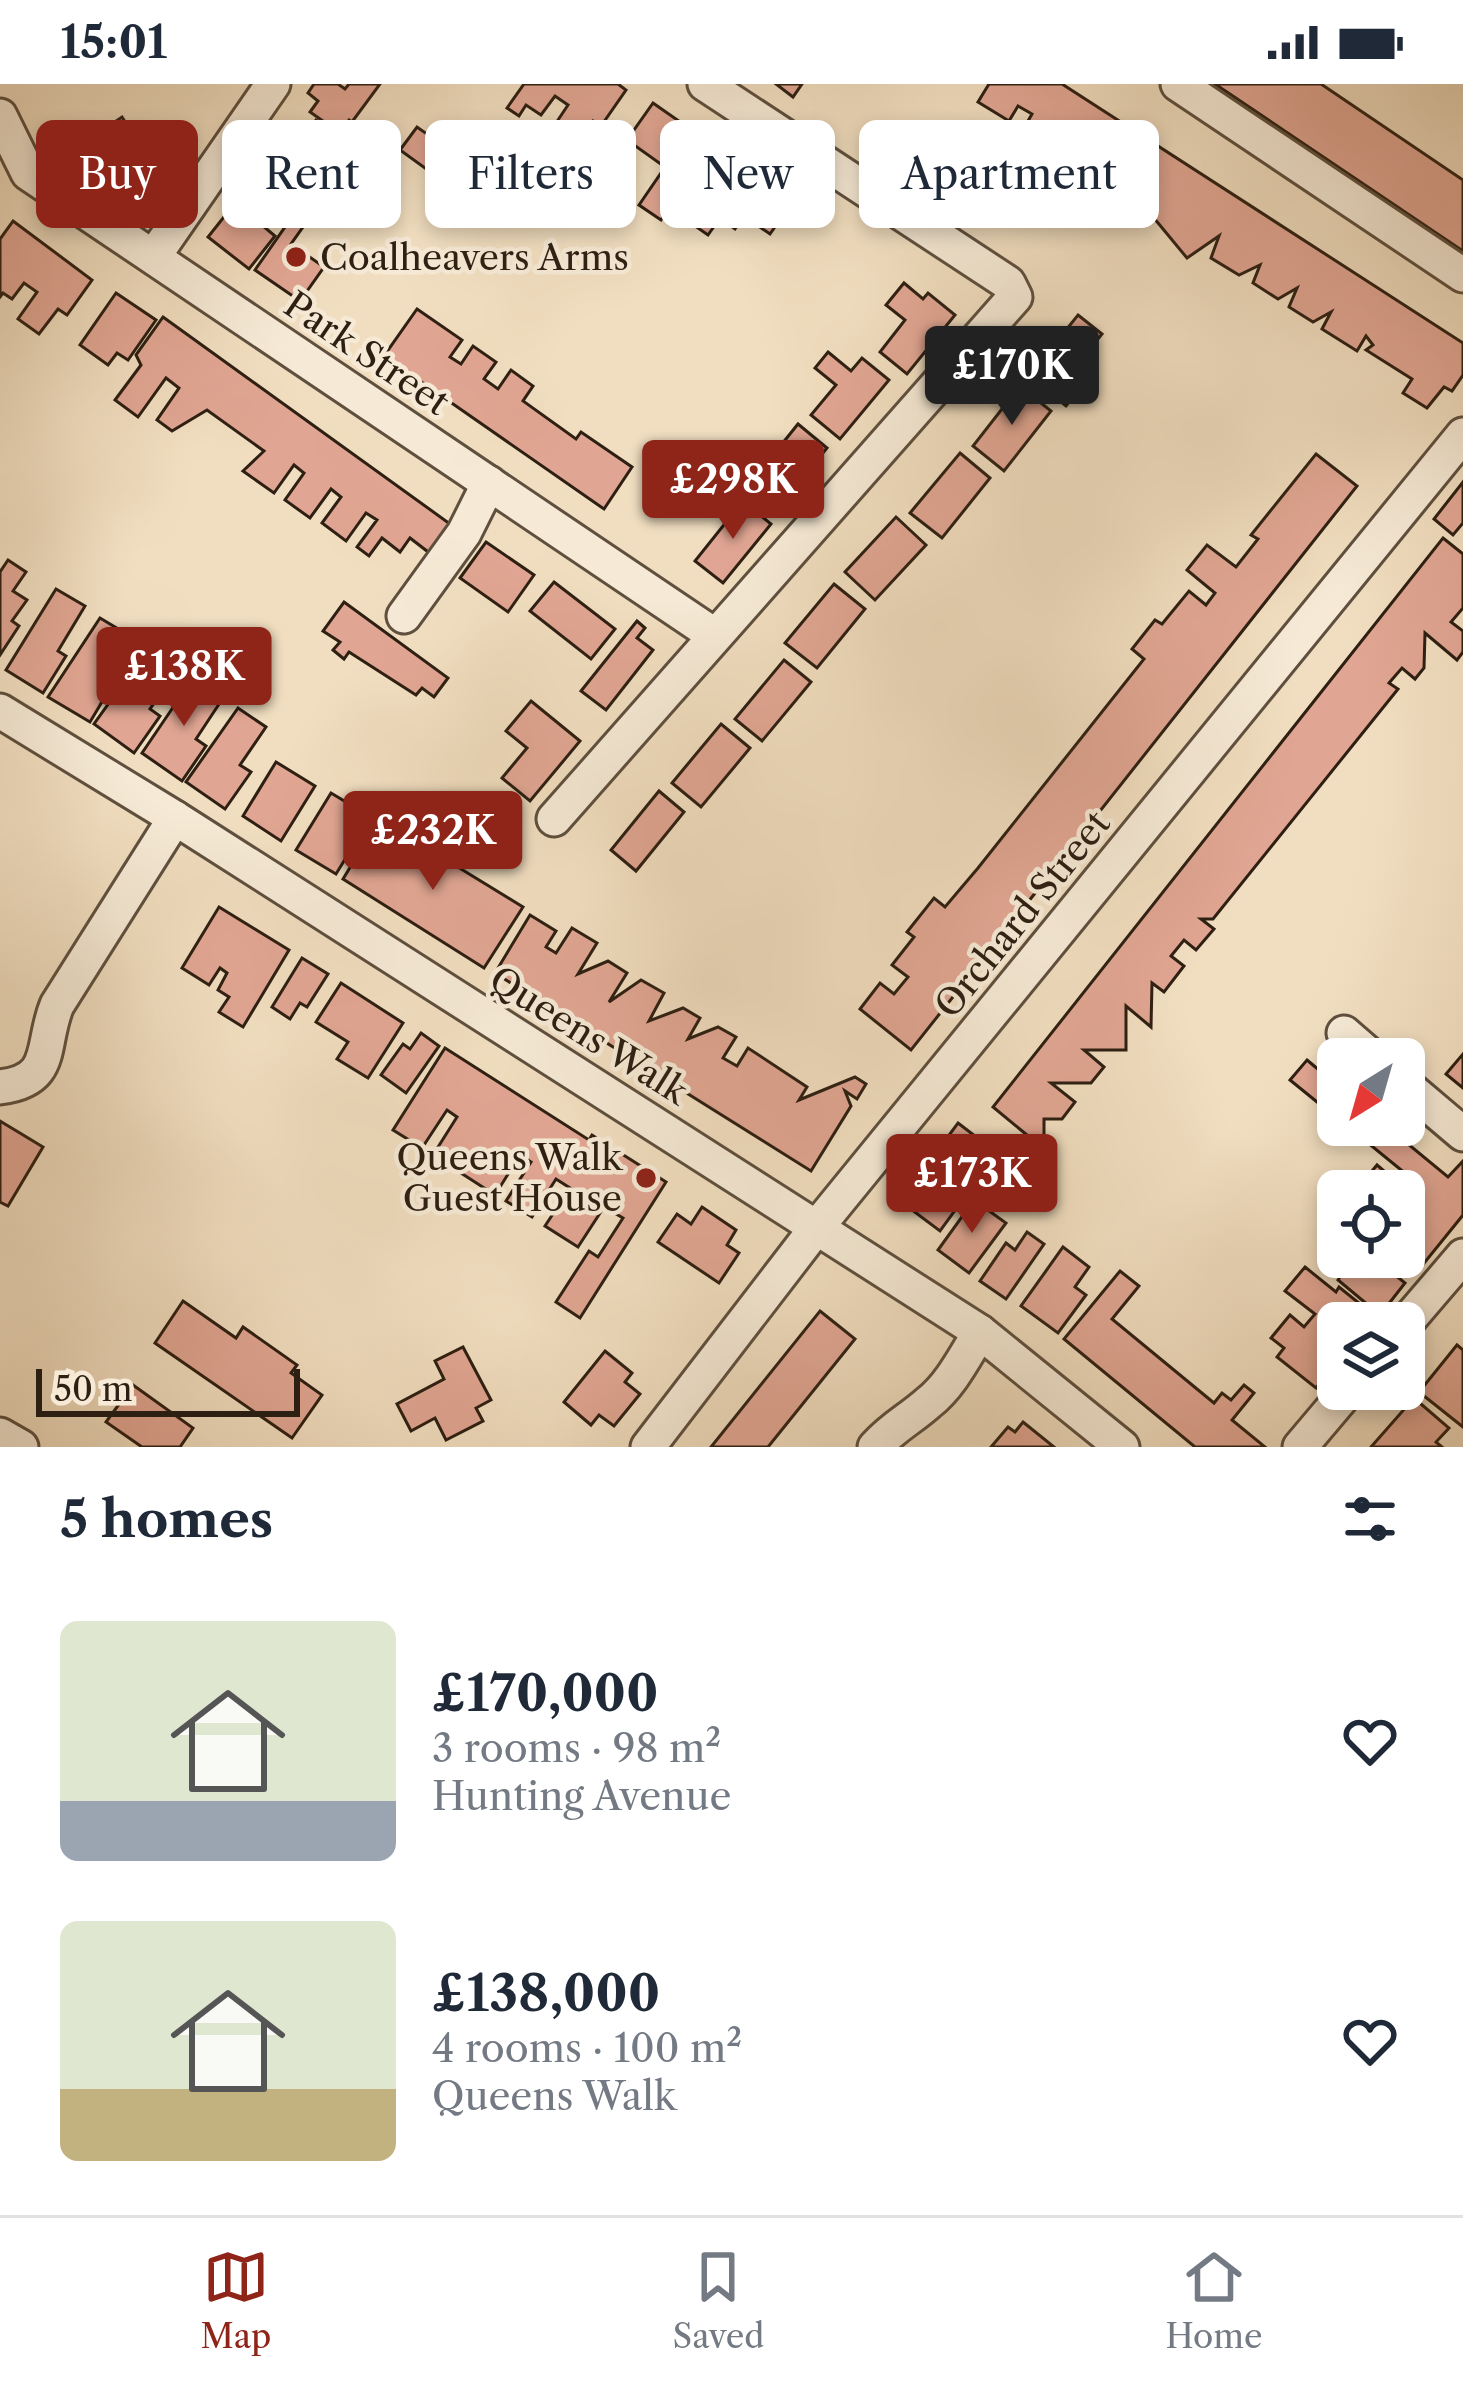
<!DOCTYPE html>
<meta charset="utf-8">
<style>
body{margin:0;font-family:"Libre Caslon Text",serif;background:#f2f2f3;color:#1f2937;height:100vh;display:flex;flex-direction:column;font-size:45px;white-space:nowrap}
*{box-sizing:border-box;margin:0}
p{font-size:39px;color:#747a83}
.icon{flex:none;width:66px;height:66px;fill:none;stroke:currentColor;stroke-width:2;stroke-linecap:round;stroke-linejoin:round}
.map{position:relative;height:1363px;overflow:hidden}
.sheet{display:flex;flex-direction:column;background:#fff;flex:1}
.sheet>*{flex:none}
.guide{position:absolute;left:36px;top:36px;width:1392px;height:108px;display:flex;gap:24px}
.needle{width:78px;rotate:217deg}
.fabs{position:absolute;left:1317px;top:954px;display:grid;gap:24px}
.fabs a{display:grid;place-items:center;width:108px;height:108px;border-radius:18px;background:#fff;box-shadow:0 6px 18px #0003;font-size:60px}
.scale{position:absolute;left:36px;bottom:30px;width:264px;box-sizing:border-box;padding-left:12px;border:6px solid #2d1f12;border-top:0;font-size:33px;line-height:42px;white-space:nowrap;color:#2d1f12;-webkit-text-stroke:9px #f6ead6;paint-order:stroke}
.price{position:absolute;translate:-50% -102px;padding:0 27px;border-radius:12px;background:#8f2418;color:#fff;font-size:39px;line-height:78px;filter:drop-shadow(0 3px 6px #0008)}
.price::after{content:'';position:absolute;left:50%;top:72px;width:36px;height:27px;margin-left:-18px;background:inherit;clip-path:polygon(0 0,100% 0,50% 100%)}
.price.current{background:#222;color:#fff}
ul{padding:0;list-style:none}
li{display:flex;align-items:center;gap:36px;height:300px;padding:0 60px}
li span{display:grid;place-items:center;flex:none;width:336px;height:240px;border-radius:18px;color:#555}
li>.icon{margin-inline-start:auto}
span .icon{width:144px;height:144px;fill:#fffc;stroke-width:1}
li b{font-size:51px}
h2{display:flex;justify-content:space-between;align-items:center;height:144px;padding:0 60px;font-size:51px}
.tag{padding:0 42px;border-radius:18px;background:#fff;box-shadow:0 6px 18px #0003;font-size:42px;line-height:108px}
.tag.current{background:#8f2418;color:#fff}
.status{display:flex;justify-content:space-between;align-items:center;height:84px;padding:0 60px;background:#fff;direction:ltr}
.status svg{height:33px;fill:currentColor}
.tabs{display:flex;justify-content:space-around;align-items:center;height:168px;border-top:3px solid #e0e1e3;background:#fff;font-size:33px;color:#747a83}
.tabs a{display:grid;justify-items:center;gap:6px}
.tabs .current{color:#8f2418}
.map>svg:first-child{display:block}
</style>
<div class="status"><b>15:01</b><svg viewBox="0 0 49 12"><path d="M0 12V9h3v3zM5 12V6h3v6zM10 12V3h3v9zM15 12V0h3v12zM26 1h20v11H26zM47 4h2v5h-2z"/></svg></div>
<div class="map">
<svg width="1463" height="1363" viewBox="0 0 1463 1363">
<rect width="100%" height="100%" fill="#f1dec0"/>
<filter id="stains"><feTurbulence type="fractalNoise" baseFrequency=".00167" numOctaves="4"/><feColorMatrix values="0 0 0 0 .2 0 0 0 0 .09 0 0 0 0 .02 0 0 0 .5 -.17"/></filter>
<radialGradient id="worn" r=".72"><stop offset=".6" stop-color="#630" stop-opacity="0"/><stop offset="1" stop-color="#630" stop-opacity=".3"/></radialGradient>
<g fill="#e1a693" stroke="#2d1f12" stroke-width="3">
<polygon points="314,0 338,0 345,5 349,0 380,0 352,38 349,36 340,49 310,28 318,17 308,9"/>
<polygon points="524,0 618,0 626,6 601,42 593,37 580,55 556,39 568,21 555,12 541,31 526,21 519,32 507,24"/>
<polygon points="776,0 802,0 793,13"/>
<polygon points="989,0 1062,0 1463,259 1463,291 1452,307 1444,303 1427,324 1403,309 1412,295 1366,266 1373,261 1366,252 1357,267 1322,245 1331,228 1313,238 1289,223 1297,204 1278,215 1253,199 1260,181 1239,191 1211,174 1219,152 1187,174 1144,122 1058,69 1068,54 1059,49 1036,68 1017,56 1032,30 1018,22 1009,37 978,18"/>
<polygon points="1215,0 1321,0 1463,96 1463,167"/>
<polygon points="653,19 793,117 770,150 744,132 735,145 720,134 708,151 695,142 706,127 680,109 661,136 639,121 665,83 627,56"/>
<polygon points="122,33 135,53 147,46 172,87 138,108 100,48"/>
<polygon points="316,36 338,52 312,89 289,73"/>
<polygon points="453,42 477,59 447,100 400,66 417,43 441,60"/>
<polygon points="313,103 325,112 291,160 324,183 300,217 255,186"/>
<polygon points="247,104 275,127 263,142 275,152 249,185 208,153"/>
<polygon points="13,137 92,196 67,231 58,225 39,250 18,235 37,208 24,199 12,215 3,209 0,213 0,155"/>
<polygon points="904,199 923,215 928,209 955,231 907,290 880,268 905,236 886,221"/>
<polygon points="116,209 156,236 128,276 117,269 108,281 80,261"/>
<polygon points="417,225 462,256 450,273 461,280 473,262 496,278 484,295 498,305 511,286 533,302 523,317 576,355 581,348 632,383 604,425 384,272"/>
<polygon points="1078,231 1102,250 1080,277 1093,288 1066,322 1029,292"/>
<polygon points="163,233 457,445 436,474 410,454 400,468 382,454 369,472 357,463 377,436 366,429 346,457 322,439 341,413 331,405 310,434 285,416 304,389 294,381 274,409 243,387 264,367 207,326 172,347 157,336 179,304 166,294 138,333 115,316 141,281 136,271"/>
<polygon points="828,268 851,287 862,274 889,296 840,355 811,331 836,301 815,284"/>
<polygon points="1020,302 1051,327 1004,387 973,362"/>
<polygon points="798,340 827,364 778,425 749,401"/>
<polygon points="960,369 990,394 942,454 910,429"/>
<polygon points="1316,370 1357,402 911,966 860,925 880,899 894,910 908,893 892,881 914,853 907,848 934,814 945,823 978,784 1144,575 1132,565 1155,536 1162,540 1189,507 1206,521 1215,509 1187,486 1207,461 1236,483 1258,455 1251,451"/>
<polygon points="1463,398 1463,439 1453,451 1434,435"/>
<polygon points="743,417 771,440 723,499 695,477"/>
<polygon points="896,433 926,461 875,516 845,488"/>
<polygon points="1443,454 1463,470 1463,524 1451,538 1463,547 1463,568 1457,576 1425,549 1424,584 1415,595 1402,584 1389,599 1398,605 1213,835 1201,835 1214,845 1196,866 1184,856 1171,872 1184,882 1164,908 1152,899 1151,943 1126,922 1126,966 1084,966 1104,983 1091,999 1051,999 1075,1018 1062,1035 1044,1035 1044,1065 993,1023"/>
<polygon points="486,458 534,491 508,528 460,494"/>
<polygon points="8,476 26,488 13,507 27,516 12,537 19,542 0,571 0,488"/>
<polygon points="554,498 615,545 591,575 530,527"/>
<polygon points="834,500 865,525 817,584 785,559"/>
<polygon points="56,505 85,522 58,567 66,572 43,609 6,586"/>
<polygon points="344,518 448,594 434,613 422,604 416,611 349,568 344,575 333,566 340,558 323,547"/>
<polygon points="100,534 130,552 103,596 112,601 90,638 48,613"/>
<polygon points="637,537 645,544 637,554 653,566 606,626 581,607"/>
<polygon points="147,566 177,587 150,625 160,632 134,669 94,640"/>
<polygon points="784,576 811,598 762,657 735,635"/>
<polygon points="195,591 225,611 196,655 206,662 182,697 142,669"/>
<polygon points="531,617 580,657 530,717 502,694 527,664 506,647"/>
<polygon points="238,624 266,643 240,681 251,688 225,725 186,698"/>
<polygon points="721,640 750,664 701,723 672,699"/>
<polygon points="276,678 315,702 281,757 243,732"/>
<polygon points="659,707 684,728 636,787 611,766"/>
<polygon points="331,709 371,733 336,790 296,766"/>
<polygon points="384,728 412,745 396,771 410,780 422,761 523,823 484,884 343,795"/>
<polygon points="219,823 289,866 243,943 219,928 229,913 218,906 227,889 220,884 209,901 182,884"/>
<polygon points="530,831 556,847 546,863 556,869 572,844 597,859 578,890 608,877 627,889 609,918 641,896 664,909 649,937 683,924 700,934 688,955 718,943 736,953 723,974 737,982 748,964 807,1003 799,1016 855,993 866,1000 857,1015 845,1007 851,1022 811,1087 495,889"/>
<polygon points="302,874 328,890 307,923 300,919 290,935 272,923"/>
<polygon points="341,899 403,939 368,994 337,975 348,958 316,938"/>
<polygon points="421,949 439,962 406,1009 381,991 403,960 410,965"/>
<polygon points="445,964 589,1056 592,1051 666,1098 580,1234 556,1218 589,1167 598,1173 623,1134 604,1123 578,1163 545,1142 570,1104 556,1095 532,1133 506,1117 531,1078 520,1071 495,1111 433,1071 457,1033 447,1026 422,1064 393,1046"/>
<polygon points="1463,970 1463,1004 1446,990"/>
<polygon points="1307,976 1338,1002 1338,1035 1290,996"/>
<polygon points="0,1037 43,1063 8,1122 0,1118"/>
<polygon points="958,1039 997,1069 940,1147 900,1117"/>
<polygon points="1346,1041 1385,1041 1448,1093 1463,1077 1463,1131 1421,1183 1404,1169 1404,1107 1383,1107 1367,1093 1377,1081 1414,1113 1422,1103"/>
<polygon points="974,1116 1006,1139 969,1189 938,1166"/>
<polygon points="702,1123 736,1146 727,1161 739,1169 719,1199 658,1158 677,1130 691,1140"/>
<polygon points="1027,1148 1044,1160 1006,1215 980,1197 1006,1159 1015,1166"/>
<polygon points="1338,1151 1338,1173 1373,1173 1405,1199 1380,1231 1338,1196 1342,1190 1321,1173"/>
<polygon points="1063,1163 1089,1183 1075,1203 1086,1211 1058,1249 1021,1222"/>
<polygon points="1305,1183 1336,1208 1339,1203 1375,1232 1369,1239 1338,1239 1338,1277 1316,1304 1277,1273 1284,1264 1271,1254 1290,1231 1304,1243 1315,1230 1285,1207"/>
<polygon points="1120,1187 1139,1202 1112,1235 1214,1319 1222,1309 1231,1316 1244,1301 1254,1309 1232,1336 1265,1363 1195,1363 1064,1255"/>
<polygon points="183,1217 236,1254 243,1243 297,1281 291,1289 322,1311 292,1354 155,1259"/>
<polygon points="820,1227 855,1255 768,1363 711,1363"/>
<polygon points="1457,1261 1463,1266 1463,1343 1419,1308"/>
<polygon points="463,1263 491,1316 476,1324 483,1337 446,1356 435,1334 411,1347 397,1320 444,1295 435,1277"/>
<polygon points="605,1267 632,1289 625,1298 640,1310 614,1342 599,1331 591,1341 564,1318"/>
<polygon points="133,1301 193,1344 180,1363 142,1363 106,1338"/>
<polygon points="1414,1314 1449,1344 1436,1358 1442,1363 1371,1363"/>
<polygon points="1023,1338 1054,1363 991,1363 1008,1343 1015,1348"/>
</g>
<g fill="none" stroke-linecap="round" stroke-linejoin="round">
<defs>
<g id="minor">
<polyline points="1178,0 1463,191"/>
<polyline points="0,32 28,89 714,551"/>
<polyline points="154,172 273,0"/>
<polyline points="404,532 464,449 489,399"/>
<polyline points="0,627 175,734 980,1248 1122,1363"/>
<polyline points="554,735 1015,213 1008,199 705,0"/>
<polyline points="1344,949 1374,975"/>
<polyline points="1404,1000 1463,1050"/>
<path d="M 0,1003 C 56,996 40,962 57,921 L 175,734"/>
<polyline points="1404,1241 1463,1172"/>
<polyline points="0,1351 21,1363"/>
<polyline points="648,1363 817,1143 1463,351"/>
<path d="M 875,1363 C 894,1342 909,1336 928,1319 C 951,1301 965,1272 980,1248"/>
<polyline points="1300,1363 1349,1305"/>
</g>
</defs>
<use href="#minor" stroke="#5e4f3e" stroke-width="39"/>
<use href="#minor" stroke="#f6ead6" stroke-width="33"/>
</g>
<g fill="#8f2418" stroke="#f6ead6" stroke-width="4.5">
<circle cx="296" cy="173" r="12"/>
<circle cx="646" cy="1094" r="12"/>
</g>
<g text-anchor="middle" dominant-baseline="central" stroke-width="9" stroke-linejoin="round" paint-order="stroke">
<g font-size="36" fill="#2d1f12" stroke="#f6ead6" text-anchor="start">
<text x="320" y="173">Coalheavers Arms</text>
<text x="622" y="1073" text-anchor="end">Queens Walk<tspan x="622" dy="41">Guest House</tspan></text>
</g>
<g font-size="36" fill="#2d1f12" stroke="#f6ead6">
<text transform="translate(367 269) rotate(34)">Park Street</text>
<text transform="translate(1022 830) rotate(-51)">Orchard Street</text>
<text transform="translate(589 951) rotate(32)">Queens Walk</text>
</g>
</g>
<rect width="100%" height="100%" filter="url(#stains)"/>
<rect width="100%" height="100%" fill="url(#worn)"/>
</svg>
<div class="fabs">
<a><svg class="needle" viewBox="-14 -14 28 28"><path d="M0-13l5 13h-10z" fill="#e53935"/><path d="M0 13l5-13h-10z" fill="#747a83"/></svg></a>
<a><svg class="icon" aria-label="locate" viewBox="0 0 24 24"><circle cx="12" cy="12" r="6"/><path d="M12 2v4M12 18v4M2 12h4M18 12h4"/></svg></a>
<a><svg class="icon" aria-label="layers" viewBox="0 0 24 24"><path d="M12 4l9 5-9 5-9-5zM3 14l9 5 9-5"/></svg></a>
</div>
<div class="scale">50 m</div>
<b class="price current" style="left:1012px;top:344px">£170K</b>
<b class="price" style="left:733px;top:458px">£298K</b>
<b class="price" style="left:184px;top:645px">£138K</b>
<b class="price" style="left:433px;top:809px">£232K</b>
<b class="price" style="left:972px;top:1152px">£173K</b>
<div class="guide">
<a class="tag current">Buy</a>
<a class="tag">Rent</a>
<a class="tag">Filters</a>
<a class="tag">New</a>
<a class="tag">Apartment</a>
</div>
</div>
<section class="sheet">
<h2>5 homes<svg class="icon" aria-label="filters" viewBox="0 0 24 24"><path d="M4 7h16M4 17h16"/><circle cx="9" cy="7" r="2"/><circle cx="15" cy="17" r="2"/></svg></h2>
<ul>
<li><span style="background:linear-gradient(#dfe7d0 75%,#9aa5b1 0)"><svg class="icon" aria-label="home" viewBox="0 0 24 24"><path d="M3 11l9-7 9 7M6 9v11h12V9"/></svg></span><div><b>£170,000</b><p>3 rooms · 98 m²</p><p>Hunting Avenue</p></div><svg class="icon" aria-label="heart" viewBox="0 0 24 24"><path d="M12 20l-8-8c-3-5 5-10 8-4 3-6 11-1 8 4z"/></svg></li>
<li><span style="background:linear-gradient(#dfe7d0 70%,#c2b280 0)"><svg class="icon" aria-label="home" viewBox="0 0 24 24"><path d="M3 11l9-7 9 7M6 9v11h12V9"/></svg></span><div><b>£138,000</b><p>4 rooms · 100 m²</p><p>Queens Walk</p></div><svg class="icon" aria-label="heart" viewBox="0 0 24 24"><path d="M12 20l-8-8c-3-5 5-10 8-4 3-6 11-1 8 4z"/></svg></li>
</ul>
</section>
<nav class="tabs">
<a class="current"><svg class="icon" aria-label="map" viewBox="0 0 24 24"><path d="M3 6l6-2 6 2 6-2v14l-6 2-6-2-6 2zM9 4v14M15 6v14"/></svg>Map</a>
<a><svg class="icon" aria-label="saved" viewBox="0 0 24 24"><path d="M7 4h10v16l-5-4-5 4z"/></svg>Saved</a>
<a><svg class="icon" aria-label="home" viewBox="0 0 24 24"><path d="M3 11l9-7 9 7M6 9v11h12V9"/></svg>Home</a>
</nav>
